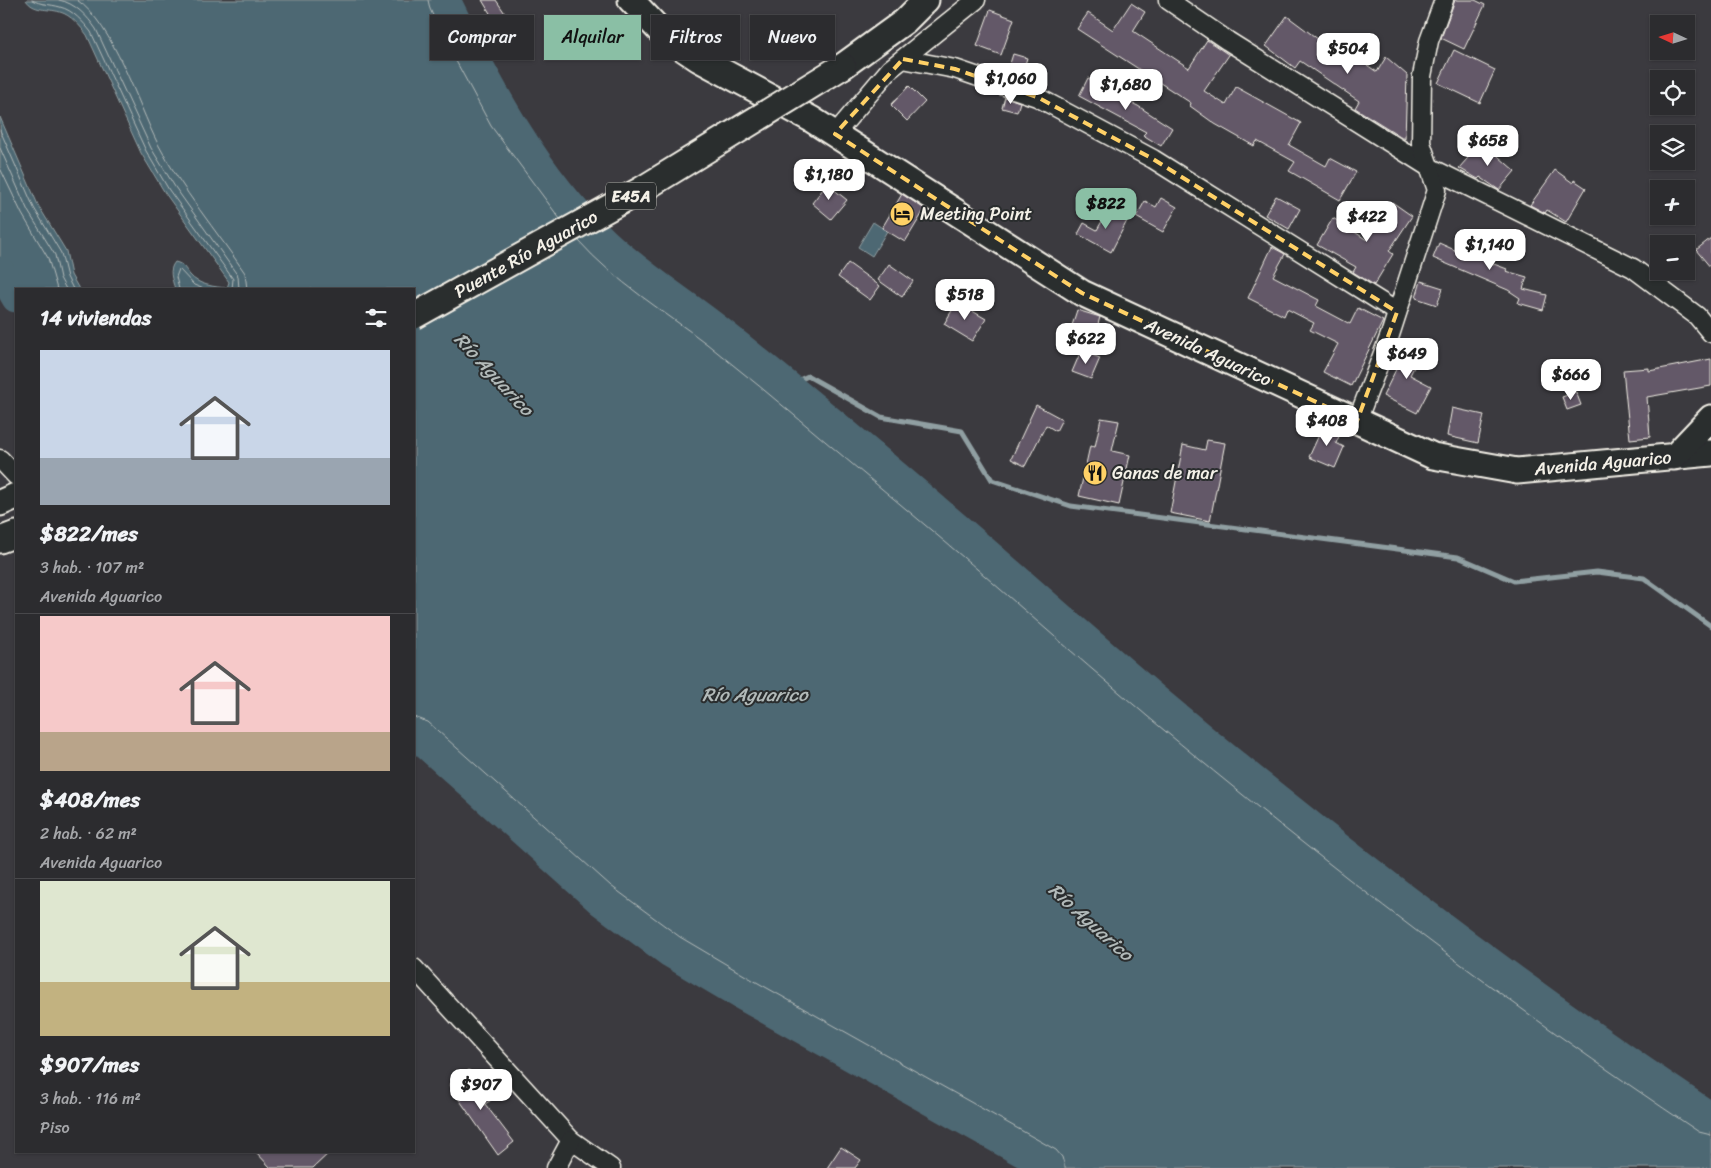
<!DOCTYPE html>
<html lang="es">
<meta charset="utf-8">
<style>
body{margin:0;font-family:Sriracha,sans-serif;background:#38383b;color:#f1f3f6;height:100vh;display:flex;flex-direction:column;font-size:19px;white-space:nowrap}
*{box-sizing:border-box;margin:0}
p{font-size:16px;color:#a6a7aa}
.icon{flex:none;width:28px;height:28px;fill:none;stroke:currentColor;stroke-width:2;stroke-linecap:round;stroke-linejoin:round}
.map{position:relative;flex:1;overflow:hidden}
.drawer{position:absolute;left:15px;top:288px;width:400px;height:865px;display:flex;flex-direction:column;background:#2c2c2f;border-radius:0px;box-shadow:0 1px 4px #0004,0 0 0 1px #48484b}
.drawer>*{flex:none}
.banner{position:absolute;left:430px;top:15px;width:475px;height:45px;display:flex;gap:10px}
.needle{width:32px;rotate:274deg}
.tools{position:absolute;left:1650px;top:15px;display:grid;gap:10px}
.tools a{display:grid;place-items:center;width:45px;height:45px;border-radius:0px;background:#2c2c2f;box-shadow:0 1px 4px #0004,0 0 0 1px #48484b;font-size:25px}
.price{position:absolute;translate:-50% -42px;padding:0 11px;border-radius:10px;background:#fff;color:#222;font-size:16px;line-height:32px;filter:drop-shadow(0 1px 2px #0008)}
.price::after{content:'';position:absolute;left:50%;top:30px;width:15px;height:11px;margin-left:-8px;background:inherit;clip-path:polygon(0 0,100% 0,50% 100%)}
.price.active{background:#8abfa5;color:#111}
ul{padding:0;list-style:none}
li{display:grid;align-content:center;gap:10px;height:265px;padding:0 25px}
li+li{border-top:1px solid #48484b}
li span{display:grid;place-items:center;height:155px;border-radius:0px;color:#555}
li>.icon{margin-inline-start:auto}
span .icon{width:90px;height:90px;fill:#fffc;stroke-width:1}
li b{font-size:21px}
h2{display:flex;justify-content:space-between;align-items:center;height:60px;padding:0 25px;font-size:21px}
.pill{padding:0 18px;border-radius:0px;background:#2c2c2f;box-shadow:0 1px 4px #0004,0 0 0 1px #48484b;font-size:18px;line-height:45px}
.pill.active{background:#8abfa5;color:#111}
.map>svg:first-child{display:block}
</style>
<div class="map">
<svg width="1711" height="1168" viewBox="0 0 1711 1168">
<rect width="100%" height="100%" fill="#3b3a3f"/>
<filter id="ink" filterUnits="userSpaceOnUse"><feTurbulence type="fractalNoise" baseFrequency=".02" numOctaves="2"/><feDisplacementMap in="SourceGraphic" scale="10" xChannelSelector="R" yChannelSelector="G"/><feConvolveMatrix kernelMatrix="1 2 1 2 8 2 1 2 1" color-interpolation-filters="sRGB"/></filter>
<g filter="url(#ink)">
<g fill="#4e6873" stroke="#909fa2">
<path d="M 26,0 L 446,0 C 488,86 535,175 605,242 C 640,275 682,301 720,331 C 798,393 875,457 951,522 C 1020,581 1088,642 1158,701 C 1334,849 1520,989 1711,1117 L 1711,1168 L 1050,1168 L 741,995 L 670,952 L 600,901 L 414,734 L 414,289 L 175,289 C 172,279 168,270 175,262 C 184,264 184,268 190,275 C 198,285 215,287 227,288 L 229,282 L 165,193 L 141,153 L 87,35 C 80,26 71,15 60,12 C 47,8 34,12 26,0 Z"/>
<polygon points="0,117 38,205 66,251 71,275 79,289 16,289 16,298 0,271"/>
<polygon points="873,222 887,231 872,256 858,247"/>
</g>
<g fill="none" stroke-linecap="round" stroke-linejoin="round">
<g stroke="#b2bab9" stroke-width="1">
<path d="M 32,0 C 41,5 50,4 60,7 C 73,10 83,22 91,32 L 146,151 L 169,190 L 233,279 L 232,289"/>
<path d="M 59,0 C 75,3 87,16 96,29 L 151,148 L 175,187 L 238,276 L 239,289"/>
<path d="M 77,0 C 114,25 137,103 158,144 C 182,190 216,230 245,273 L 247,289"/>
<polyline points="428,0 430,9 442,35 491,126 560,219"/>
<polyline points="436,0 449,31 497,122 566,216"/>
<path d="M 442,0 C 444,16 457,34 465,48 C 496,106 528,163 572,213"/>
<polyline points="0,130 34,208 61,253 67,277 73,289"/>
<polyline points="0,148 28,211 55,255 60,278 66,289"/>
<polyline points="0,168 22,214 48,258 57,289"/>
<polyline points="591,234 638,277 716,334 945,524 1157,707 1367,875 1590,1042 1706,1120 1711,1121"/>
<polyline points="585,237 634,282 712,339 941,529 1153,712 1363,880 1587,1047 1703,1125 1711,1127"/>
<path d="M 578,240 C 615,282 664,311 707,344 C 777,399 844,458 912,514 C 992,580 1068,650 1147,716 C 1324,864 1508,1005 1699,1132 L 1711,1135"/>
<polyline points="179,289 176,277 179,269 194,285 204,289"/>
<polyline points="414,717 428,722 611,886 680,937 751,979 1056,1150 1062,1157 1065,1168"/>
<polyline points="414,725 423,728 607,892 676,943 747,985 1051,1156 1056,1161 1058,1168"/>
<polyline points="414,731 419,733 603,897 673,948 744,991 1048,1161 1051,1168"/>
</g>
<polyline stroke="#909fa2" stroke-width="5" points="782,388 808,376 881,417 962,431 992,480 1071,506 1458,557 1514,581 1597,572 1644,578 1711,626"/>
<g stroke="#4e6873" stroke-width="29">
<path d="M 446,0 C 488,86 535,175 605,242 C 640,275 682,301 720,331 C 798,393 875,457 951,522 C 1020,581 1088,642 1158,701 C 1334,849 1520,989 1711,1117"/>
<polyline points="0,271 16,298"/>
<polyline points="414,734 600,901 670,953 741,995 1050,1168"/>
</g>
</g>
<g fill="#645867" stroke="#f4f1e8">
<polygon points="482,0 496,0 523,40 508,49 490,22 494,20"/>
<polygon points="1455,0 1475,0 1485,5 1464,49 1441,38"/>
<polygon points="1131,3 1145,12 1133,31 1189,68 1207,40 1229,55 1204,91 1226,105 1236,87 1301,123 1289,145 1326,166 1330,158 1356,172 1340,200 1289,171 1295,162 1257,141 1254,146 1215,124 1190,106 1191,103 1077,29 1088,13 1113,30"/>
<polygon points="990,10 1014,19 1001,55 977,46"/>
<polygon points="1287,16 1334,51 1338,45 1377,72 1386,57 1407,75 1405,139 1355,108 1359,101 1300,61 1295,68 1266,46"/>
<polygon points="1454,50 1495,70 1480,103 1438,83"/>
<polygon points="1013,54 1027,58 1022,74 1008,70"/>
<polygon points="1088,78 1108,89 1106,91 1138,106 1172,128 1161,146 1143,135 1146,132 1079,96"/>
<polygon points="909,86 925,102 907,121 891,105"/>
<polygon points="1005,97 1020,102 1017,112 1002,108"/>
<polygon points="1482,142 1515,171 1499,190 1480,177 1478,179 1459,168"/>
<polygon points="1555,170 1573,183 1574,180 1586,188 1566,222 1547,210 1545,213 1530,205"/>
<polygon points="827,184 847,200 831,219 812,203"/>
<polygon points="902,194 925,209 905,242 882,228"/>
<polygon points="1276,196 1300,209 1289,229 1265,215"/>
<polygon points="1161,198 1177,207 1163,232 1136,217 1145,201 1156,207"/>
<polygon points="1392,202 1412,216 1389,251 1393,254 1374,285 1353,272 1356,267 1317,245 1333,218 1367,240"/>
<polygon points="1110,207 1129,217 1111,252 1078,234 1084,223 1097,230"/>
<polygon points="1477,234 1494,241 1486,261 1507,269 1506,271 1527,277 1523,289 1547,295 1543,310 1518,303 1520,298 1508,290 1433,258 1439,243 1468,256"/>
<polygon points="1711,238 1711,268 1696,250"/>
<polygon points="1272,247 1285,254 1273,276 1319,300 1316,306 1350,324 1358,308 1383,321 1351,386 1323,372 1338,344 1310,330 1314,323 1287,309 1284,316 1248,298"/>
<polygon points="848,263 880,286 870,300 838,277"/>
<polygon points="889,264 913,281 902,297 878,280"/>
<polygon points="1421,281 1443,288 1437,305 1416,298"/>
<polygon points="957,302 986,319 972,341 944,324"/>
<polygon points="1077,310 1100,317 1093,342 1069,335"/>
<polygon points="1403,339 1423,349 1410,375 1431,386 1417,413 1383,396 1403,355 1397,352"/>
<polygon points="1081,351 1100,358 1091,379 1072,372"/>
<polygon points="1711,359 1711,386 1647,397 1650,437 1630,439 1623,370 1649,368 1649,371"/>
<polygon points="1576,392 1581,405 1567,410 1562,397"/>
<polygon points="1036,405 1062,419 1056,431 1046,425 1025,466 1011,459"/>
<polygon points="1452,408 1484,415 1478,443 1447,436"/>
<polygon points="1101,418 1119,421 1112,451 1130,455 1119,505 1079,496 1090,446 1095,447"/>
<polygon points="1324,424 1341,432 1336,443 1344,447 1335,468 1309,457"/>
<polygon points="1207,440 1225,443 1210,521 1170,513 1183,445 1205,450"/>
<polygon points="469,1070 491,1100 485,1104 514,1142 498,1155 449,1085"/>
<polygon points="841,1147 861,1160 855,1168 827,1168"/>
<polygon points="255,1151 331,1151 313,1168 271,1168"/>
</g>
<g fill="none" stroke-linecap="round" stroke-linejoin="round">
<defs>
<g id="minor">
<polyline points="1168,0 1228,41 1427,166 1633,268 1697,316 1711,333"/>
<polyline points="903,59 955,69 1037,97 1153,159 1397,312"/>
<polyline points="835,134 890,69 976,0"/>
<polyline points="1357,421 1390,335 1437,190 1421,143 1422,76 1429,41 1444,0"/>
<polyline points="0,459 16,476"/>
<polyline points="414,968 571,1140 611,1168"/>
<polyline points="556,1168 571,1140"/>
</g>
<g id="highway">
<polyline points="631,0 666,37 699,59 811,119 1082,293 1433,456 1517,471 1711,453"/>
<polyline points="843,66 905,21 926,0"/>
<polyline points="1674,457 1711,418"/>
<polyline points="0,503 16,496"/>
<polyline points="0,540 16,534"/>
</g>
</defs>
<use href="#minor" stroke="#f4f1e8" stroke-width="21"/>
<use href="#highway" stroke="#f4f1e8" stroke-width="29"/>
<use href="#minor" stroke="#2a2d2e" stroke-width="18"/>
<use href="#highway" stroke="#2a2d2e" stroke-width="25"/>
<defs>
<polyline id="highway-bridge" points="414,316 641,190 843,66"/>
</defs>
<use href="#highway-bridge" stroke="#f4f1e8" stroke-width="29" stroke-linecap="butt"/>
<use href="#highway-bridge" stroke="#2a2d2e" stroke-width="25"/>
</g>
</g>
<path fill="none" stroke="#ffd166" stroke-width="4" stroke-dasharray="10 6" stroke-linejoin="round" d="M 903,59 L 955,69 L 1037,97 L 1153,159 L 1397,312 L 1357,421 L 1082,293 L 835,134 Z"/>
<defs>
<symbol id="hotel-disc" viewBox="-11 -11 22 22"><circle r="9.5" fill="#ffd166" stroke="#2a2d2e"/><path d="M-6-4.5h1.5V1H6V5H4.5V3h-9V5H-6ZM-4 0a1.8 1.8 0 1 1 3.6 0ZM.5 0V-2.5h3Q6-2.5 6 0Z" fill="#111"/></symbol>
<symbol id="restaurant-disc" viewBox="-11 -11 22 22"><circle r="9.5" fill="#ffd166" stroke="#2a2d2e"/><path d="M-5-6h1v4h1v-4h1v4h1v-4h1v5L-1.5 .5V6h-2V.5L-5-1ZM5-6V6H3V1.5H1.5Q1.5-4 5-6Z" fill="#111"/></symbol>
</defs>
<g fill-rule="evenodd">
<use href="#hotel-disc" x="888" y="200" width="28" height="28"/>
<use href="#restaurant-disc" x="1081" y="459" width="28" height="28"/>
</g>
<g text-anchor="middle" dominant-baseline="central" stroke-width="4" stroke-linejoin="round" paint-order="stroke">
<rect fill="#2a2d2e" stroke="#b7b6b0" stroke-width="1" x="606" y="182.5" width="50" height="27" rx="4"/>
<g font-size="16" font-weight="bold" fill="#f4f1e8">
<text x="631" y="196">E45A</text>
</g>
<g font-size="18" fill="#f4f1e8" stroke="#2a2d2e" text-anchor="start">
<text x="920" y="214">Meeting Point</text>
<text x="1112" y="473">Ganas de mar</text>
</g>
<g font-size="18" fill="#f4f1e8" stroke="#2a2d2e">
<text transform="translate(526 254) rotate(-29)">Puente Río Aguarico</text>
<text transform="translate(1208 352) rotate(25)">Avenida Aguarico</text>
<text transform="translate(1603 463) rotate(-5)">Avenida Aguarico</text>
</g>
<g font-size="19" font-style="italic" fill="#b2bab9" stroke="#2a2d2e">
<text transform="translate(494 374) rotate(47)">Río Aguarico</text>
<text x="755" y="694">Río Aguarico</text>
<text transform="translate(1091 922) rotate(42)">Río Aguarico</text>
</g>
</g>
</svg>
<div class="tools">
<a><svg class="needle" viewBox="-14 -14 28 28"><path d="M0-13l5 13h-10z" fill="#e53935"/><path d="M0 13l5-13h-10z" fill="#a6a7aa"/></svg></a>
<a><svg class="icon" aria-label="locate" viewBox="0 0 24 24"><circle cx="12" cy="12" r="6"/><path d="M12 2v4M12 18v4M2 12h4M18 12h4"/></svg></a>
<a><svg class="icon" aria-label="layers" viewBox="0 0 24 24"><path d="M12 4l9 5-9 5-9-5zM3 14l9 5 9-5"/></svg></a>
<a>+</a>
<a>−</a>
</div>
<b class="price" style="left:1348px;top:75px">$504</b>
<b class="price" style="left:1011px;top:105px">$1,060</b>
<b class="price" style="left:1126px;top:111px">$1,680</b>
<b class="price" style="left:1488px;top:167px">$658</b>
<b class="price" style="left:829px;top:201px">$1,180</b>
<b class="price active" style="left:1106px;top:230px">$822</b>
<b class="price" style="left:1367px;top:243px">$422</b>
<b class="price" style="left:1490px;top:271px">$1,140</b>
<b class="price" style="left:965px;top:321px">$518</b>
<b class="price" style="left:1086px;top:365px">$622</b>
<b class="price" style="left:1407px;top:380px">$649</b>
<b class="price" style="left:1571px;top:401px">$666</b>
<b class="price" style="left:1327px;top:447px">$408</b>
<b class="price" style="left:481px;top:1111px">$907</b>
<div class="banner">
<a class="pill">Comprar</a>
<a class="pill active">Alquilar</a>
<a class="pill">Filtros</a>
<a class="pill">Nuevo</a>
</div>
<section class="drawer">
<h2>14 viviendas<svg class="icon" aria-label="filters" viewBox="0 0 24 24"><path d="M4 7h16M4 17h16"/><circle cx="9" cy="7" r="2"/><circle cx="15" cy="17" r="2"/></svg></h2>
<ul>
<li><span style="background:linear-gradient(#c9d6e8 70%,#9aa5b1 0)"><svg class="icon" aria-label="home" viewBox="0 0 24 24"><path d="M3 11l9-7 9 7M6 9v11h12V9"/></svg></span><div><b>$822/mes</b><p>3 hab. · 107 m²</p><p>Avenida Aguarico</p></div></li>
<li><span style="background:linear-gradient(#f6c9c9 75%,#b9a48a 0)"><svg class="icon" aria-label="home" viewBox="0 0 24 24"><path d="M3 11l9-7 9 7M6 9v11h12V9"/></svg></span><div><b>$408/mes</b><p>2 hab. · 62 m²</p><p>Avenida Aguarico</p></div></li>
<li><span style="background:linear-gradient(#dfe7d0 65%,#c2b280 0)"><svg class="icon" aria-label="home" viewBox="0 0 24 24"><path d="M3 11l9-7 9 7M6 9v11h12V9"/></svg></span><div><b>$907/mes</b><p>3 hab. · 116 m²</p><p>Piso</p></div></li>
</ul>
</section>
</div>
